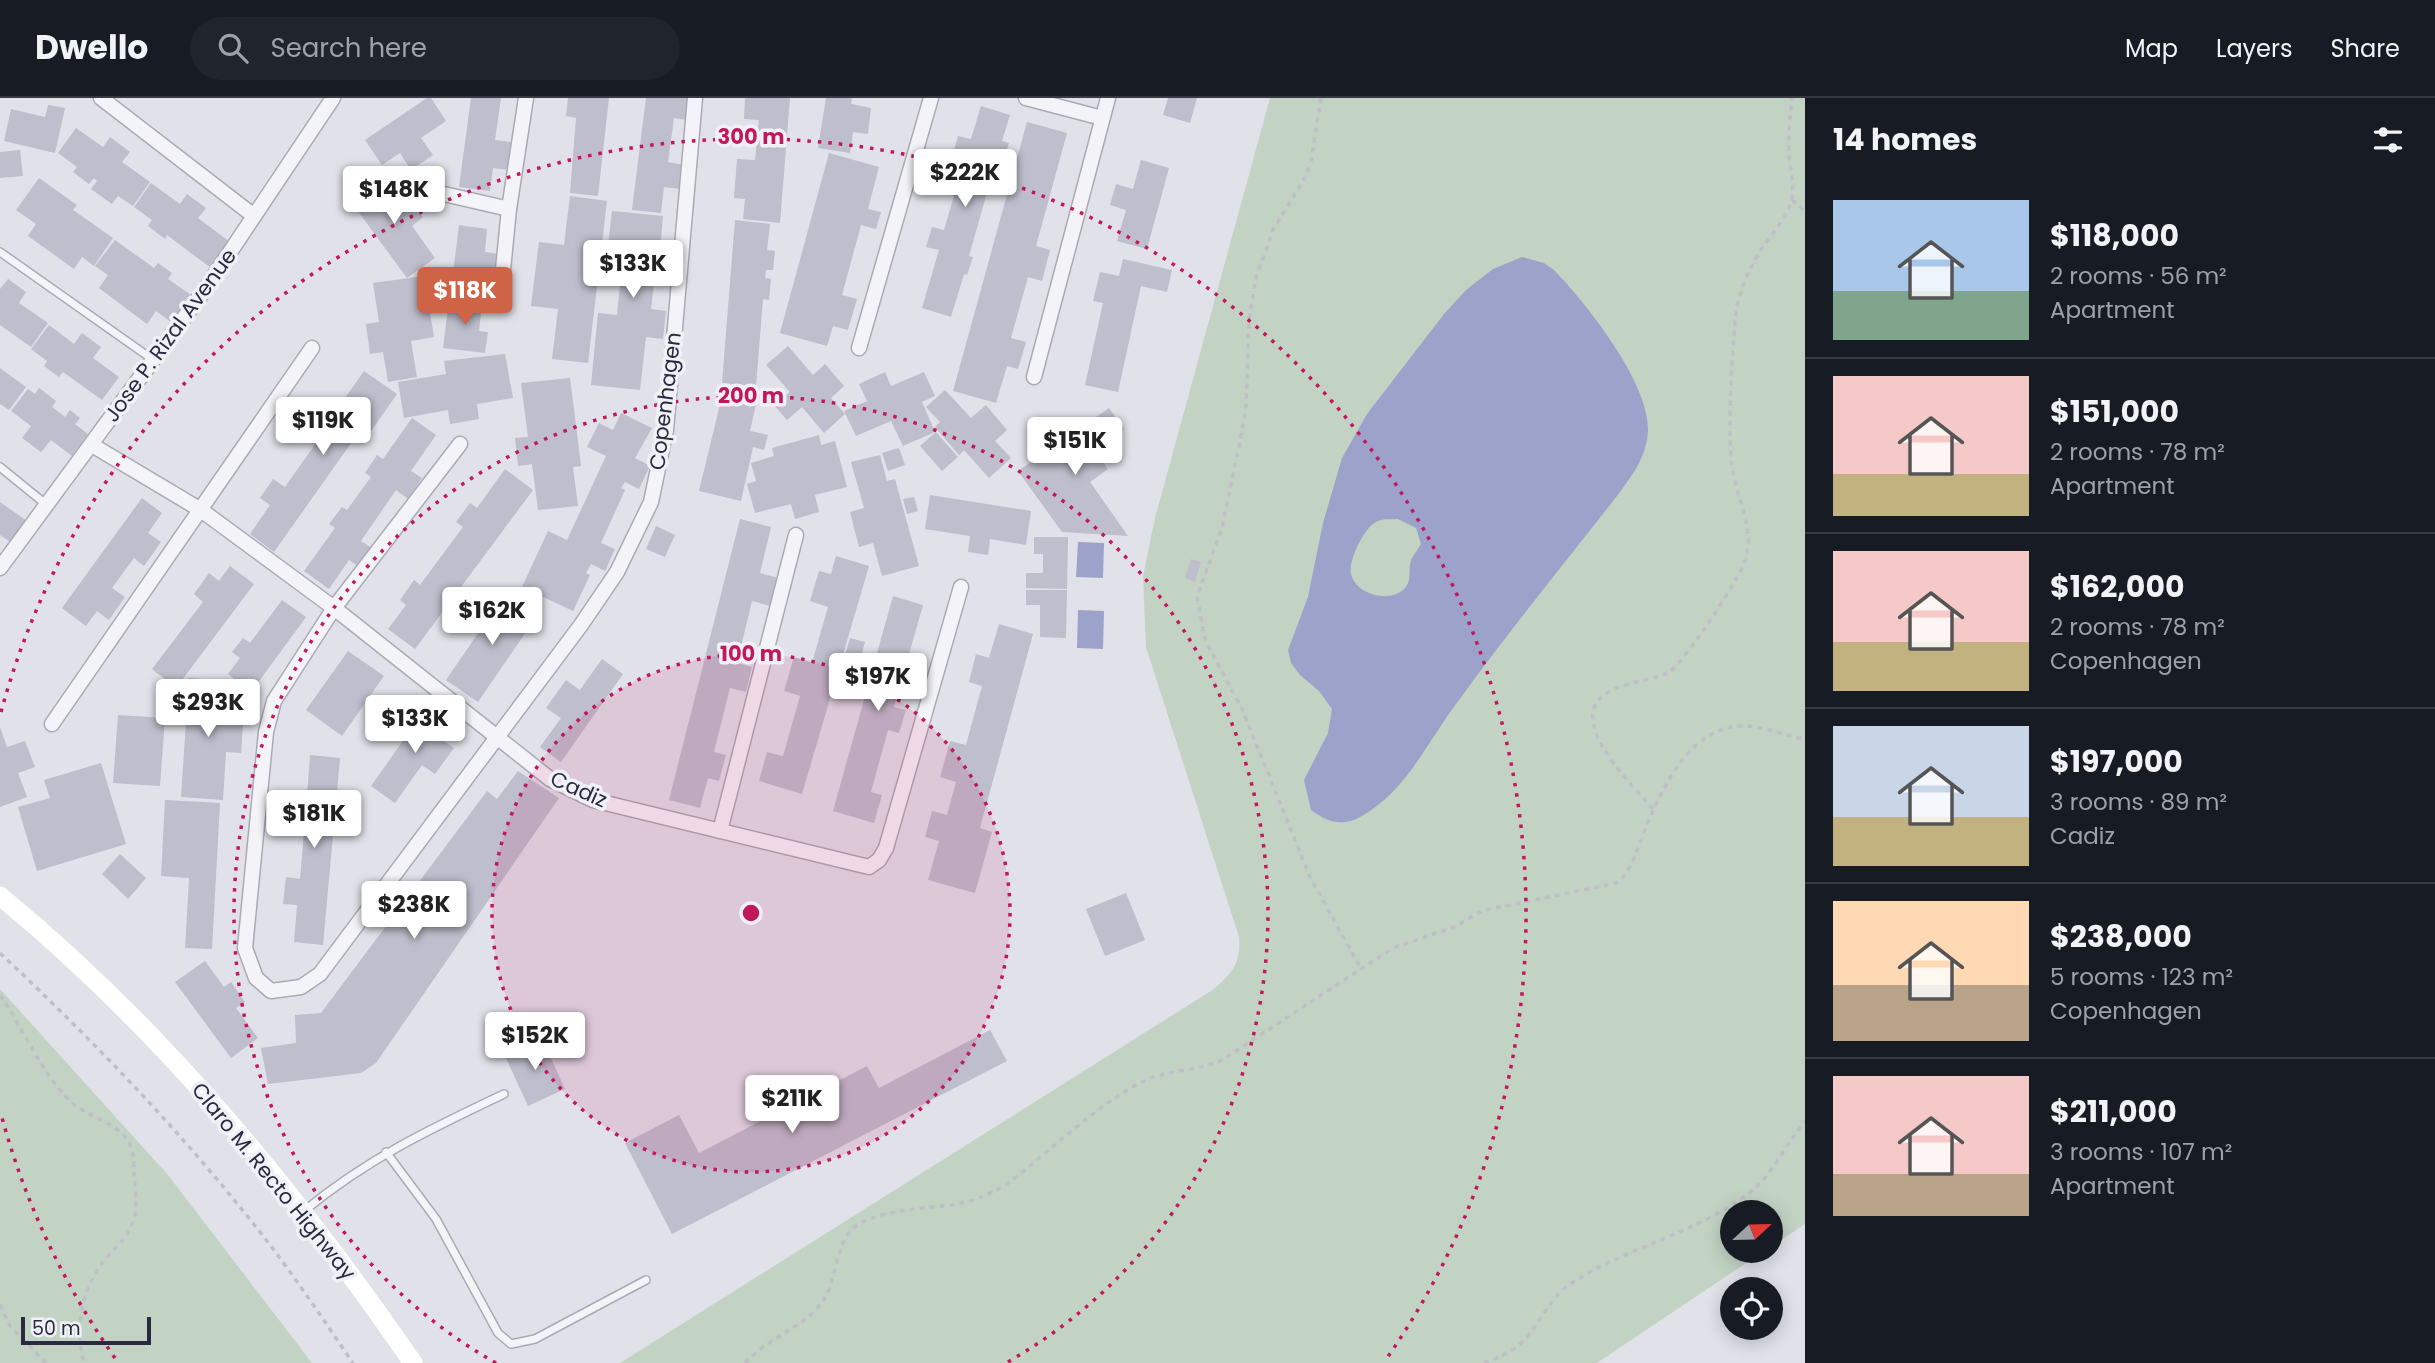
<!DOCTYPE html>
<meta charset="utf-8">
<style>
body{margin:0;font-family:Poppins,sans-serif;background:#20242c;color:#f1f3f6;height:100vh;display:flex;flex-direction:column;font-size:26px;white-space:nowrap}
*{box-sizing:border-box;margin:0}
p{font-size:23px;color:#9ea1a6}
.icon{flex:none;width:38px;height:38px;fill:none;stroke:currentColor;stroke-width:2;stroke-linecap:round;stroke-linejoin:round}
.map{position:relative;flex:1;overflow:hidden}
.drawer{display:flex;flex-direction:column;background:#171b24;width:630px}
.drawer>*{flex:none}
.needle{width:46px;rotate:68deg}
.fabs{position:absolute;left:1720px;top:1102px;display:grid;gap:14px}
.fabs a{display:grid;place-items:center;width:63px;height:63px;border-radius:50%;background:#171b24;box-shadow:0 4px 18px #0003;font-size:35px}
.scale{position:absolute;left:21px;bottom:18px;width:130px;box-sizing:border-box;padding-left:7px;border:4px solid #292941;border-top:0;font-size:19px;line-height:24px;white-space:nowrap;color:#292941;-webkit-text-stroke:5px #f0f1f7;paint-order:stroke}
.price{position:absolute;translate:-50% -60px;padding:0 16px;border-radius:7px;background:#fff;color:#222;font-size:23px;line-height:46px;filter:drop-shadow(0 2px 4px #0008)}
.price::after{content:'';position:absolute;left:50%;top:42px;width:21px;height:16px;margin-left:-10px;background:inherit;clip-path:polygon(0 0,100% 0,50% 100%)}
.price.selected{background:#ce6346;color:#fff}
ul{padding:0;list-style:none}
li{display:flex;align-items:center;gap:21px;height:175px;padding:0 28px}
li+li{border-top:2px solid #363941}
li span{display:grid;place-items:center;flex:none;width:196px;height:140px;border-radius:0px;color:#555}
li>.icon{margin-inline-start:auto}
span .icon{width:84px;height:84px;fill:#fffc;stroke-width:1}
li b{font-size:30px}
h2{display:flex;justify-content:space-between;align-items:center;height:84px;padding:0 28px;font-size:30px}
header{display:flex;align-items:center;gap:42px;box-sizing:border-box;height:98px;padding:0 35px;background:#171b24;border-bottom:2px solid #363941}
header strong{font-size:33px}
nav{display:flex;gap:38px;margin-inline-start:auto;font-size:24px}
.search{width:490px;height:63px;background:#20242c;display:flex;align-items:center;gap:18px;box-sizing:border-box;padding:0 24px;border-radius:38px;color:#9ea1a6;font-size:26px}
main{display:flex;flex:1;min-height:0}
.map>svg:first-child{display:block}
</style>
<header>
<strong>Dwello</strong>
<div class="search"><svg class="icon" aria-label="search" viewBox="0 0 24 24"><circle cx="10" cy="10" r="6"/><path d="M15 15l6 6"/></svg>Search here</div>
<nav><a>Map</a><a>Layers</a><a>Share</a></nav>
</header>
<main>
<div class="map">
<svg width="1805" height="1265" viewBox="0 0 1805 1265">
<rect width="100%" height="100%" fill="#e1e1ea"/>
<g fill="#c2d3c4">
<path d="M 1270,0 L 1805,0 L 1805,1126 L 1771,1149 L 1771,1115 L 1732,1115 L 1732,1153 L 1764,1153 L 1597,1265 L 620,1265 L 1214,891 C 1233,874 1241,865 1239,839 L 1146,549 L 1143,478 L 1155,420 Z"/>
<polygon points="0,891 168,1077 312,1265 0,1265"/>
</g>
<g fill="#9ca2ca" fill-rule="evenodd">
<path d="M 1522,159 L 1544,165 L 1554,172 C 1586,205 1649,284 1648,332 C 1647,357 1634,375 1620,394 C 1565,465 1508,534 1456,606 C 1426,646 1406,694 1360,719 C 1342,729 1327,724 1311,712 L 1304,682 L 1328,635 L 1332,611 L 1319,593 L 1300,577 L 1291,565 L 1288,552 L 1308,499 L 1323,425 L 1342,360 L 1367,316 L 1444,216 L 1466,192 L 1493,171 ZM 1398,421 L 1416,430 L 1421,446 C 1418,451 1415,455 1412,460 C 1407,470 1413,481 1405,490 C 1391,506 1356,497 1351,476 C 1348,463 1364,430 1376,424 C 1383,420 1391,422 1398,421 Z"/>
<polygon points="1078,444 1104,445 1103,480 1076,479"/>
<polygon points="1078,512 1104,513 1103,551 1077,550"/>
</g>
<g fill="#bebecc">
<polygon points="427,0 431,0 446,23 421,40 433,57 411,72 400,55 382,67 365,42"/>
<polygon points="471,0 501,0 495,42 511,44 508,72 493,70 490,93 459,89"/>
<polygon points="568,0 609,0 598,98 570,95 576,20 566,18"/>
<polygon points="646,0 690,0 687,22 674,20 668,64 684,67 681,91 664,89 661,115 632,112"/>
<polygon points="745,0 790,0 780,125 743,121 745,101 734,100 737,61 755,62 759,22 744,21"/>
<polygon points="826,0 852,0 851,6 871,10 868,36 853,34 850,55 818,50"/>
<polygon points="1168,0 1197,0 1190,25 1163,17"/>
<polygon points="48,7 65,10 55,55 4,43 11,11 45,19"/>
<polygon points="981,8 1010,17 1002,43 1009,45 1004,61 997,59 969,158 973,159 967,177 964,176 951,219 922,210 939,152 926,149 932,129 944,132 962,70 950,67 958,38 971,41"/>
<polygon points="1027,24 1067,35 1036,148 1050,152 1042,183 1028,179 1011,240 1026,244 1018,271 1007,268 996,305 953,293"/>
<polygon points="76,30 103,49 110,39 130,54 122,64 150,84 133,108 118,98 112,106 91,91 97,83 94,80 89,86 73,74 77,69 58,55"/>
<polygon points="20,52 23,78 0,80 0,54"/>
<polygon points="829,55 879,69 868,111 881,114 876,131 861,127 842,197 857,201 848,232 833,228 827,248 780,235"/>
<polygon points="1141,62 1169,70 1147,151 1117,143 1126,112 1110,107 1116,86 1133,91"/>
<polygon points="39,80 77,107 73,112 113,140 94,168 82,159 74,171 28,138 36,126 16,112"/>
<polygon points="378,80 394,103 405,95 423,119 412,128 435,160 407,180 349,101"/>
<polygon points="151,85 180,106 187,96 206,110 198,120 230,144 211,170 167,137 165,141 148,128 152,122 134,109"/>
<polygon points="570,98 607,103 588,265 552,261 558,211 531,208 539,144 564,147"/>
<polygon points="612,113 663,118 661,142 677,144 674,180 655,178 651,211 666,213 663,241 646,239 640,292 591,287 598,215 617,217 623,156 607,155"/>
<polygon points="735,122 770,126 767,152 775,153 773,172 766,172 765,180 771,181 769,202 763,201 756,288 722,285"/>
<polygon points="459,127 487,131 485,154 500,156 496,185 479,183 477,204 450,200"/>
<polygon points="115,142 154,170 158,165 172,175 168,181 191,197 171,224 156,213 147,226 99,190 108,177 95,168"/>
<polygon points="1123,161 1172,172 1167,194 1141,188 1118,294 1085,287 1103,205 1093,203 1100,174 1119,178"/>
<polygon points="424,178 434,239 411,243 417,279 388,284 383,254 370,256 366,226 379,224 373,185"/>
<polygon points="8,181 26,194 19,205 48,225 31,249 0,227 0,191"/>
<polygon points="449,202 482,205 479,233 488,234 485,255 443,250"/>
<polygon points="49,227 74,246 82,235 101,249 93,260 119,279 102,302 63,274 59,279 44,268 47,263 31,251"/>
<polygon points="788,248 813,277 825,266 844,288 831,300 845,316 824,335 802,309 787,322 774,307 790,294 766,267"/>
<polygon points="505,256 513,300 477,306 479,321 450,326 448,312 404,320 398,284 446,276 444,263"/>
<polygon points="0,270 26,289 9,312 0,306"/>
<polygon points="364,273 397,296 362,346 354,341 274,454 250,436 270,407 260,400 273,381 285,389 323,335 311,327 328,303 338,310"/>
<polygon points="885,274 891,288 924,274 935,298 922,304 935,334 903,348 891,323 856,338 844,313 867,303 859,286"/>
<polygon points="570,280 581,368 573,369 578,408 538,412 532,366 518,368 515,340 528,339 521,285"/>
<polygon points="39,290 56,303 52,309 65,319 70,312 80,320 75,326 88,336 72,358 51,342 41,354 22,340 31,328 11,313 28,291 35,296"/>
<polygon points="945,292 971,320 986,307 1007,332 995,343 1011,360 989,380 964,352 959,357 935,329 940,324 926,309"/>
<polygon points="722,298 756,306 750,333 768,337 764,352 753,349 741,403 699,393"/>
<polygon points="1109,310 1124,331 1096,353 1108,371 1090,384 1128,438 1062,434 1018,373 1049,352 1038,338 1059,323 1068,339"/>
<polygon points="621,315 652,330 635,360 650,368 639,391 625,384 621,390 625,392 601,445 615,451 605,473 591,466 586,475 590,477 573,513 522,489 548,433 567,442 606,358 587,349 599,325 613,332"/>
<polygon points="412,320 436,337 411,373 422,380 408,401 396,392 361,443 375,452 362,471 349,462 329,491 304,473 335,430 329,426 342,409 347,412 371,379 365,375 377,357 383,361"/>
<polygon points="936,334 958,359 942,373 920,348"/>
<polygon points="819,337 821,347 835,343 847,389 815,397 819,414 795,421 791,406 755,415 747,386 756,383 751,365 774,358 772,350"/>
<polygon points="899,350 905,367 888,373 882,355"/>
<polygon points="880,357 887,383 895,381 919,468 882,478 873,445 859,449 850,414 864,410 851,364"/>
<polygon points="505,371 533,392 415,551 388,531 406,507 400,502 414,482 420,487 463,429 456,424 470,405 477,410"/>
<polygon points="930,397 1031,413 1026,447 990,441 988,457 968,454 970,438 925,431"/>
<polygon points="914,399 918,413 907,416 903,401"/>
<polygon points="142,400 162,415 148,435 161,444 144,468 134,460 112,490 125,499 109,522 97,513 86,528 62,510"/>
<polygon points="0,404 27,423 12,445 0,437"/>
<polygon points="740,421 771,429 760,475 778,480 770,508 752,503 737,565 752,569 746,594 730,590 714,654 726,657 719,683 708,680 700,710 669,702"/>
<polygon points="656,428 675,437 665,459 646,451"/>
<polygon points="1034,439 1068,439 1067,491 1026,490 1026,475 1043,475 1043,456 1034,456"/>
<polygon points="836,458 869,468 802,696 759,683 767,654 783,658 800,598 784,593 794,559 812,565 828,509 810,503 819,473 831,476"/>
<polygon points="1191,461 1201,464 1195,484 1185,480"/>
<polygon points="230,468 254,486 176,590 152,571 203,504 194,496 209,475 219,483"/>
<polygon points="1026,492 1067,492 1066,540 1040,539 1040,507 1026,507"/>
<polygon points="507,493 539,515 478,604 446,582"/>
<polygon points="893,498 923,507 894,609 906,612 899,635 888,632 871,694 882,697 874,725 833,713"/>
<polygon points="282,502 306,519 251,594 228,576 240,560 232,554 243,540 250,545"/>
<polygon points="999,526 1033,536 980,730 992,734 975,795 928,782 939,743 925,739 932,713 947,717 956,684 940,679 950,643 966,647 982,588 969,584 976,556 989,560"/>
<polygon points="850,540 865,544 855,579 840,575"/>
<polygon points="348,553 384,578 342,638 306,612"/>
<polygon points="602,561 623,576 561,664 540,649 561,620 546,610 566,582 580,592"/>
<polygon points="189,580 231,583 229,626 243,627 241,655 226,654 223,702 181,699"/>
<polygon points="427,609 452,626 441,641 454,650 435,676 422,667 395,705 371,688"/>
<polygon points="118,617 165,620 160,688 113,685"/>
<polygon points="0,629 7,649 25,643 35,669 18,675 27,699 0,709"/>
<polygon points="310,657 340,660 323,847 294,844 297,807 283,806 286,779 300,781 305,722 290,720 293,698 307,699"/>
<polygon points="101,665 126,746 37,773 18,709 50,700 44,682"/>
<polygon points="518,673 559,700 376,965 361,975 268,986 261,950 296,945 295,917 321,915 487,693 497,701"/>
<polygon points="165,702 220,705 212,851 185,850 189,780 161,778"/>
<polygon points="120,756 146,780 128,801 102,776"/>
<polygon points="1126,795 1145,842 1105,858 1086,811"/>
<polygon points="205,863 224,889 231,884 245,904 236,910 258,940 231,960 175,884"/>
<polygon points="990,932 1007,963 672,1136 625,1045 679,1017 699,1055 867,968 879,990"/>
<polygon points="542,941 565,991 528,1008 505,958"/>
</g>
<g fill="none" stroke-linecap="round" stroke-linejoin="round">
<defs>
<g id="lane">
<polyline points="0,154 152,261"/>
<polyline points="0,369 48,408"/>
<polyline points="386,1054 436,1121 498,1235 511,1246 535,1241 646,1182"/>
<path d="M 304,1113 C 367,1061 430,1031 504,996"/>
</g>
<g id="street">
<polyline points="101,0 254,118"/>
<polyline points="1026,0 1102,20"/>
<polyline points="431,93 509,111 526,0"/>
<polyline points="500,202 509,111"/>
<polyline points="859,250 931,0"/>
<polyline points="1034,279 1108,0"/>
<polyline points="460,346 334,510 274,603 266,634 245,850 256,880 271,893 301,889 320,876 581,527 617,474 651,404 666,332 695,0"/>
<polyline points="92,347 201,412 334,510 550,681 593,702 869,769 879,762 886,750 961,489"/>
<polyline points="0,470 206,190 333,0"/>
<polyline points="52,626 312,250"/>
<polyline points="720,733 796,437"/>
</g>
</defs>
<use href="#lane" stroke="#aaaab7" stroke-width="10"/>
<use href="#street" stroke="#aaaab7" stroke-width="17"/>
<g stroke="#bfbfc8" stroke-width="3.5" stroke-dasharray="5 5" stroke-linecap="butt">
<polyline points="1321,0 1311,63 1305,80 1273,132 1256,180 1249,221 1246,309 1240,343 1222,430 1197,498 1205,542 1242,611 1310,779 1360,869"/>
<polyline points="1792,102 1805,113"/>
<path d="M 1653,711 C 1634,689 1588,645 1593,614 C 1598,584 1647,586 1669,574 C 1684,565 1737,484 1744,466 C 1757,431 1736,402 1732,368 C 1727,322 1732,270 1735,224 C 1737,199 1746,176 1759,155 C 1770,137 1787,121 1792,100 C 1795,85 1790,73 1789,58 C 1788,40 1790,18 1792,0"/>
<path d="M 0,855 C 98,947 192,1045 274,1152 C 301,1188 327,1227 353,1265"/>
<path d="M 0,897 C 24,932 41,974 71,1004 C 88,1020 120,1024 130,1047 C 134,1057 134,1069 134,1079 C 136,1094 138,1112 132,1126 C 127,1141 116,1148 106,1160 C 82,1190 74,1227 84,1265"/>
<polyline points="0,1207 10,1228 46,1265"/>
<path d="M 745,1265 C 769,1238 809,1229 826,1198 C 837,1177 836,1139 859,1126 C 888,1110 925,1111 958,1106 C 975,1103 991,1095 1007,1086 C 1051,1053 1091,1011 1140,985 C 1166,971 1196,974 1222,962 L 1393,850 L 1454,829 L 1482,813 L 1616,785 C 1632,773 1637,752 1644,734 C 1662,690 1691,625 1747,628 C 1766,629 1786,638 1805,641"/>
<path d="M 1484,1265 C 1499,1259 1515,1253 1525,1241 C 1542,1222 1551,1198 1573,1184 C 1628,1149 1697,1135 1749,1095 C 1773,1076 1786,1046 1805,1023"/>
</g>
<use href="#lane" stroke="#f4f4f8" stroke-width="7"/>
<use href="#street" stroke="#f4f4f8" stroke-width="14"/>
<path stroke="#fff" stroke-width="19" d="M 0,798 C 163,932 294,1092 413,1265"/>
</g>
<circle cx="751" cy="815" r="259" fill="#c2185b" fill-opacity=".12"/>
<g fill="none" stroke="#c2185b" stroke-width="3.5" stroke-dasharray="3.5 7">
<circle cx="751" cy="815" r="259"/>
<path d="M496 1265A517 517 0 1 1 1006 1265"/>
<path d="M115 1260A776 776 0 0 1 1 1016M1 614A776 776 0 1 1 1387 1260"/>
</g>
<g text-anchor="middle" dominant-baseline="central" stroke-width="7" stroke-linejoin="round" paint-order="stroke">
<g font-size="21" fill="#292941" stroke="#f0f1f7">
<text transform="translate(170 237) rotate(-54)">Jose P. Rizal Avenue</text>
<text transform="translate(665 303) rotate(-83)">Copenhagen</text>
<text transform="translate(579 691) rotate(24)">Cadiz</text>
<text transform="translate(274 1083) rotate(51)">Claro M. Recto Highway</text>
</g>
</g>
<circle cx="751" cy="815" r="10" fill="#c2185b" stroke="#f0f1f7" stroke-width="3.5"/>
<g font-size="21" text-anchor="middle" font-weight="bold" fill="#c2185b" stroke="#f0f1f7" stroke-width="7" stroke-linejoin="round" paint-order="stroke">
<text x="751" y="46">300 m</text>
<text x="751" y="305">200 m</text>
<text x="751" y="563">100 m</text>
</g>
</svg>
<div class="fabs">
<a><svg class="needle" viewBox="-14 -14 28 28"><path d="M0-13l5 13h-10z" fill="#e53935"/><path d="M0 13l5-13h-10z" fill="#9ea1a6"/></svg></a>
<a><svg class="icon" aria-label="locate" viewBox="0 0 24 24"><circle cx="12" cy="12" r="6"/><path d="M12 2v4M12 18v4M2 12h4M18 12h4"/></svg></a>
</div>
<div class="scale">50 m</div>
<b class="price" style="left:965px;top:111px">$222K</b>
<b class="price" style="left:394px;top:128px">$148K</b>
<b class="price" style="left:633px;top:202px">$133K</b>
<b class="price selected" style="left:465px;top:229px">$118K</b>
<b class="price" style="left:323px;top:359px">$119K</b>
<b class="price" style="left:1075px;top:379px">$151K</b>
<b class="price" style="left:492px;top:549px">$162K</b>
<b class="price" style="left:878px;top:615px">$197K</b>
<b class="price" style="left:208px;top:641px">$293K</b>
<b class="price" style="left:415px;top:657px">$133K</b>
<b class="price" style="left:314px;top:752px">$181K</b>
<b class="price" style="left:414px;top:843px">$238K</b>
<b class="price" style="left:535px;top:974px">$152K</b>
<b class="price" style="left:792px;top:1037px">$211K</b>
</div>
<section class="drawer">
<h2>14 homes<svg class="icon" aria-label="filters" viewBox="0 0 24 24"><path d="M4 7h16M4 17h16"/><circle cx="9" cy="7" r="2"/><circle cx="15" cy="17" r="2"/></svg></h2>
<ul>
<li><span style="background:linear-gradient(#a9c7e8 65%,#7fa58c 0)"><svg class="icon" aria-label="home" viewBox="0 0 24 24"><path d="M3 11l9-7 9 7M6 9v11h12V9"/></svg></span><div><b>$118,000</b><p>2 rooms · 56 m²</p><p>Apartment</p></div></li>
<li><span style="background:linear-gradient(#f6c9c9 70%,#c2b280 0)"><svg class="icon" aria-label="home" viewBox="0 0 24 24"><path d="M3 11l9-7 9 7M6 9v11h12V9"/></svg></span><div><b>$151,000</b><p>2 rooms · 78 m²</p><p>Apartment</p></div></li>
<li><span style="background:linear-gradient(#f6c9c9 65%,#c2b280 0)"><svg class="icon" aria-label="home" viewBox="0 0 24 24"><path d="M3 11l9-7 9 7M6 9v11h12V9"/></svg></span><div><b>$162,000</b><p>2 rooms · 78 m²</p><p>Copenhagen</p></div></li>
<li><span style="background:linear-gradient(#c9d6e8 65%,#c2b280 0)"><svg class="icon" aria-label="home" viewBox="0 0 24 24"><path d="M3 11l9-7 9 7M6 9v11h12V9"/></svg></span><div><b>$197,000</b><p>3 rooms · 89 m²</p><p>Cadiz</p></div></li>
<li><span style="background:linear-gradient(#ffd9b3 60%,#b9a48a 0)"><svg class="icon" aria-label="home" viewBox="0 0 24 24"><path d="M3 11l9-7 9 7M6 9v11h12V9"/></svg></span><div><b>$238,000</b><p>5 rooms · 123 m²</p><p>Copenhagen</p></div></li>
<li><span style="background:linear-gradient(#f6c9c9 70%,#b9a48a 0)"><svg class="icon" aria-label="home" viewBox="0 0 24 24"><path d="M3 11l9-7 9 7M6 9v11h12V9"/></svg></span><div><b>$211,000</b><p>3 rooms · 107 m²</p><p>Apartment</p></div></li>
</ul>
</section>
</main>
